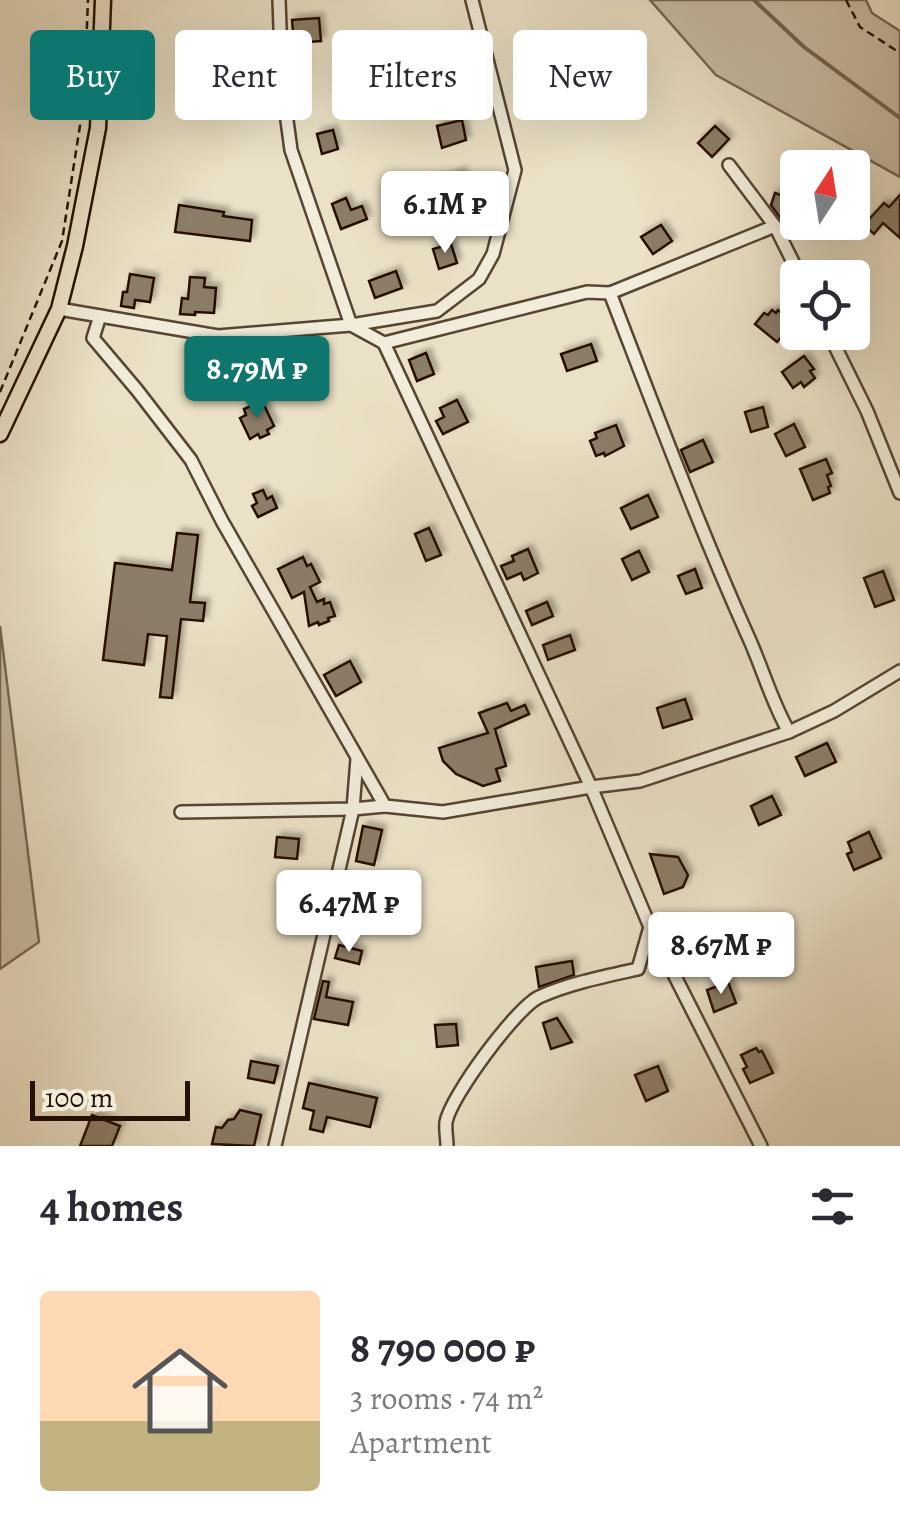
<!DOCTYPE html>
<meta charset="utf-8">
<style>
body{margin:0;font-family:Alegreya,serif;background:#f7f7f7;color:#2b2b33;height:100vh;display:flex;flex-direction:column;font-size:38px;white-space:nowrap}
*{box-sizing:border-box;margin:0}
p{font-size:32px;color:#7c7c81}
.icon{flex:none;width:55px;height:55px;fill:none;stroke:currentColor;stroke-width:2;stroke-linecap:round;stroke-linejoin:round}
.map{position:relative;height:1146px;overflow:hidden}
.sheet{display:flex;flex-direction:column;background:#fff;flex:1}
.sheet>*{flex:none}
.hud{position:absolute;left:30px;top:30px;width:840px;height:90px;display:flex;gap:20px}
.needle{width:65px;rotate:12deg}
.tools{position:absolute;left:780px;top:150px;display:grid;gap:20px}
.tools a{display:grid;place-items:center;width:90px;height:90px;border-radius:10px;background:#fff;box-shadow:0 10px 40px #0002;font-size:50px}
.scale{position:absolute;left:30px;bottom:25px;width:160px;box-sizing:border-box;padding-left:10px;border:5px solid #251102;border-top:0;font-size:28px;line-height:35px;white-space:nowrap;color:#251102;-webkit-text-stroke:8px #f2ecda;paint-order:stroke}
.price{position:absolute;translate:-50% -85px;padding:0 22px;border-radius:10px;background:#fff;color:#222;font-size:32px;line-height:65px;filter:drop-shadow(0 2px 5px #0008)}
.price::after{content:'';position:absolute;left:50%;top:60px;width:30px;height:22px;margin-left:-15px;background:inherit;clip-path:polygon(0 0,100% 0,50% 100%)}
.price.current{background:#0f766e;color:#fff}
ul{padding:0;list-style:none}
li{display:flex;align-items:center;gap:30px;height:250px;padding:0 40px}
li span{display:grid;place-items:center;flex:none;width:280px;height:200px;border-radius:10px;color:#555}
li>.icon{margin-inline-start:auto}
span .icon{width:120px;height:120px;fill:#fffc;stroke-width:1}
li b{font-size:42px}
h2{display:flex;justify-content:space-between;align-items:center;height:120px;padding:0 40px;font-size:42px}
.chip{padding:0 35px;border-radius:10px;background:#fff;box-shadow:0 10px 40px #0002;font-size:35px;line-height:90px}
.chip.current{background:#0f766e;color:#fff}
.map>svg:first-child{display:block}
</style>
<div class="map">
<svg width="900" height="1146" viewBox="0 0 900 1146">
<defs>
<filter id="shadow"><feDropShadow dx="4.5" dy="-4.5" stdDeviation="2.5" flood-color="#0004"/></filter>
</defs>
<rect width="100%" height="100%" fill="#ebe1c6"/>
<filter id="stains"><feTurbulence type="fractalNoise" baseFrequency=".002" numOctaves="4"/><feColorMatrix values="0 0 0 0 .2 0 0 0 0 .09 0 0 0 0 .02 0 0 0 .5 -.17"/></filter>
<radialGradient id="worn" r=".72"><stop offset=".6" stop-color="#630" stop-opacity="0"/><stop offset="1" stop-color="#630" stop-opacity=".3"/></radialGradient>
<g fill="#c9bea5" stroke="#776854" stroke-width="2.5">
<polygon points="650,0 866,0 872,13 900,31 900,177 716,75"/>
<polygon points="0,626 39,942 0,969"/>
</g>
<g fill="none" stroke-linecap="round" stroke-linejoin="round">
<polyline stroke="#74634f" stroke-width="4" points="754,0 804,47 900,118"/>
</g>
<g fill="#8c7d68" stroke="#251102" stroke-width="2.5" filter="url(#shadow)">
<polygon points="319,18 321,41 294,43 292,20"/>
<polygon points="421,44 423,69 382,73 374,61 378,48"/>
<polygon points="249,79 251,97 230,99 228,80"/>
<polygon points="462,120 466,140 442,148 437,126"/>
<polygon points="715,126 729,139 712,157 698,143"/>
<polygon points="333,130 338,149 322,154 317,134"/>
<polygon points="462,172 468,194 443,201 436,180"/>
<polygon points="797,176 798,224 795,223 794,227 784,223 771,205 775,193 788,198"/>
<polygon points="900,195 900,238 883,223 874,234 864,225 884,203 889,207"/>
<polygon points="346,198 351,210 362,206 367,219 341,229 332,204"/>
<polygon points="179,205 224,212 223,216 252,220 250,241 175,232"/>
<polygon points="661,225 672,241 653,254 641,237"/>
<polygon points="451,244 457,263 439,269 433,249"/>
<polygon points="396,271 402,288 375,298 369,281"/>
<polygon points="130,274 154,278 150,302 135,300 134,308 121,306 123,292 127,292"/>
<polygon points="190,277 205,278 204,287 216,288 214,313 195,312 195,315 180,314 182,298 188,299"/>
<polygon points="772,310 776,313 778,310 791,320 787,324 795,331 787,340 782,336 777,342 755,324 764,313 768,315"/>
<polygon points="591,344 597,361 567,371 561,354"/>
<polygon points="426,353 434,374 417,381 409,360"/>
<polygon points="804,356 814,369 810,371 815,378 804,387 801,382 793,388 782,372"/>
<polygon points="457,400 468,422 443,434 436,421 444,417 440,408"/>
<polygon points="258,403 260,407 264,405 274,426 267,430 269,434 260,438 258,434 250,439 240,418 246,415 244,409"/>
<polygon points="763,407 768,427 751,432 745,412"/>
<polygon points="794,424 805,447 786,456 775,434"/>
<polygon points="616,425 624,446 605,456 604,453 596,456 590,441 597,438 595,433"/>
<polygon points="703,440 713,462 690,472 681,450"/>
<polygon points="826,459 832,473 827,475 831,486 828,487 830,493 813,500 800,469"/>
<polygon points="263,490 267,499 272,496 277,508 258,517 252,506 257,503 253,494"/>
<polygon points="648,495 658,517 631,529 621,508"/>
<polygon points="429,528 441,555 426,561 415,534"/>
<polygon points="177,533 198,535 190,602 205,603 203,621 181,619 172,698 160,697 167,636 148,634 144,665 103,660 115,563 172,570"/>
<polygon points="528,549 538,573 524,580 521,573 507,579 501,566 514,561 512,556"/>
<polygon points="639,551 649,572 632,580 622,559"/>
<polygon points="303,557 307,566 311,564 320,582 310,587 317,602 324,599 324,604 330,602 335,616 328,618 329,621 319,625 318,622 309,626 304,592 292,598 278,569"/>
<polygon points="695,569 702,588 686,594 678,576"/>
<polygon points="883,571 894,600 875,607 864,578"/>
<polygon points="547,602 553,616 532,625 526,611"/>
<polygon points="570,635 575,650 548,660 543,645"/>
<polygon points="350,661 361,682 336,696 324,675"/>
<polygon points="685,699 692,719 663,728 657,708"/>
<polygon points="507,703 511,711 525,705 529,714 495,729 506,766 496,769 500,781 483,786 456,774 443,761 439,748 488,733 479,713"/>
<polygon points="827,743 836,762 805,776 796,757"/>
<polygon points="772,796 781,815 759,825 751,806"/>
<polygon points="363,826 382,830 374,865 356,861"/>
<polygon points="869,832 881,858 854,870 847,854 852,852 848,842"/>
<polygon points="277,837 299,839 297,859 275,857"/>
<polygon points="650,854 678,857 688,875 683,887 664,894"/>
<polygon points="339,945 362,951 359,964 335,958"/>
<polygon points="572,961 574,975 539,987 536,967"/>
<polygon points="323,981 329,982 326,997 353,1002 348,1025 314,1019"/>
<polygon points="728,982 736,1003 714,1012 707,990"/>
<polygon points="557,1018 572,1042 551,1049 543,1023"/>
<polygon points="456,1024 458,1045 437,1047 435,1025"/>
<polygon points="756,1048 759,1052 762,1051 773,1073 750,1083 743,1069 747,1067 741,1055"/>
<polygon points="251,1061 278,1066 274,1083 248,1078"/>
<polygon points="658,1066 668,1091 646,1101 635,1075"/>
<polygon points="309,1083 377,1098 370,1127 327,1117 323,1132 310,1129 314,1111 303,1108"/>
<polygon points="240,1110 261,1115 254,1146 212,1144 216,1127 222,1128 228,1120 234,1119"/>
<polygon points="92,1115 120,1126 112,1146 80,1146"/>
</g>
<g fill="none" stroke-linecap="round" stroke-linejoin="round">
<defs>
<g id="minor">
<polyline points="279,0 282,84 291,150 351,325 384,343 587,292 610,293 775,226"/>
<polyline points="729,165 775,226 801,278"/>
<path d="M 610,293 C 654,407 697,522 747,634 C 762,666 771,701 789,732"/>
<polyline points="59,309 218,336 351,325 437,311 479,279 493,254 515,170 472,0"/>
<polyline points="100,316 93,338 137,390 191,460 222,521 385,806 443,812 591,787 640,781 789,732 834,711 900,671"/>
<polyline points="828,332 867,411 900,493"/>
<polyline points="384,343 591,787 650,927 761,1146"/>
<polyline points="181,812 353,809 385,806"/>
<polyline points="275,1146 353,809 357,759"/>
<path d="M 447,1146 C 447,1139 445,1129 446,1122 C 451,1096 516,1008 539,997 C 570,983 606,976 638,969 L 650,927"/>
</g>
<polyline id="major" points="0,434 59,309 75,246 98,128 103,0"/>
</defs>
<use href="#minor" stroke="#564533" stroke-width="16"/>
<use href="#major" stroke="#251102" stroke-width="19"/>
<g stroke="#251102" stroke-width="2.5" stroke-dasharray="8 5" stroke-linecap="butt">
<polyline points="846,0 860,27 900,53"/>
<polyline points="0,392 62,241 84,100 88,0"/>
</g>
<use href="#minor" stroke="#f2ecda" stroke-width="11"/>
<use href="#major" stroke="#ebe1c6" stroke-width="14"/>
</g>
<rect width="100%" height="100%" filter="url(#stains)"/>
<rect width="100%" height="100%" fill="url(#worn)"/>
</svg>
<div class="tools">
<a><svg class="needle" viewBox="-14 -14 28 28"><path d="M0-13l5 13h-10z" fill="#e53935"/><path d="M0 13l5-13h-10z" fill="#7c7c81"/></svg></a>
<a><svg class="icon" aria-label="locate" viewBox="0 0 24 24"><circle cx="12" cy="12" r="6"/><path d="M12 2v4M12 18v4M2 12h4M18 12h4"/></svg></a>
</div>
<div class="scale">100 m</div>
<b class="price" style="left:445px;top:256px">6.1M ₽</b>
<b class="price current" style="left:257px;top:421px">8.79M ₽</b>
<b class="price" style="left:349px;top:955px">6.47M ₽</b>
<b class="price" style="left:721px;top:997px">8.67M ₽</b>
<div class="hud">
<a class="chip current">Buy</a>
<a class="chip">Rent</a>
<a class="chip">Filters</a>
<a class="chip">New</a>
</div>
</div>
<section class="sheet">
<h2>4 homes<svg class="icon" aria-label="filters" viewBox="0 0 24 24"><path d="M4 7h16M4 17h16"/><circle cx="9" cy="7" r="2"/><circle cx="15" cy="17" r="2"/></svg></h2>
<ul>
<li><span style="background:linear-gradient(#ffd9b3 65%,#c2b280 0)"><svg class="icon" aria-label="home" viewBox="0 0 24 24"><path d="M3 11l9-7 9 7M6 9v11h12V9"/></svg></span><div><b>8 790 000 ₽</b><p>3 rooms · 74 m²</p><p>Apartment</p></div></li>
</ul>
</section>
